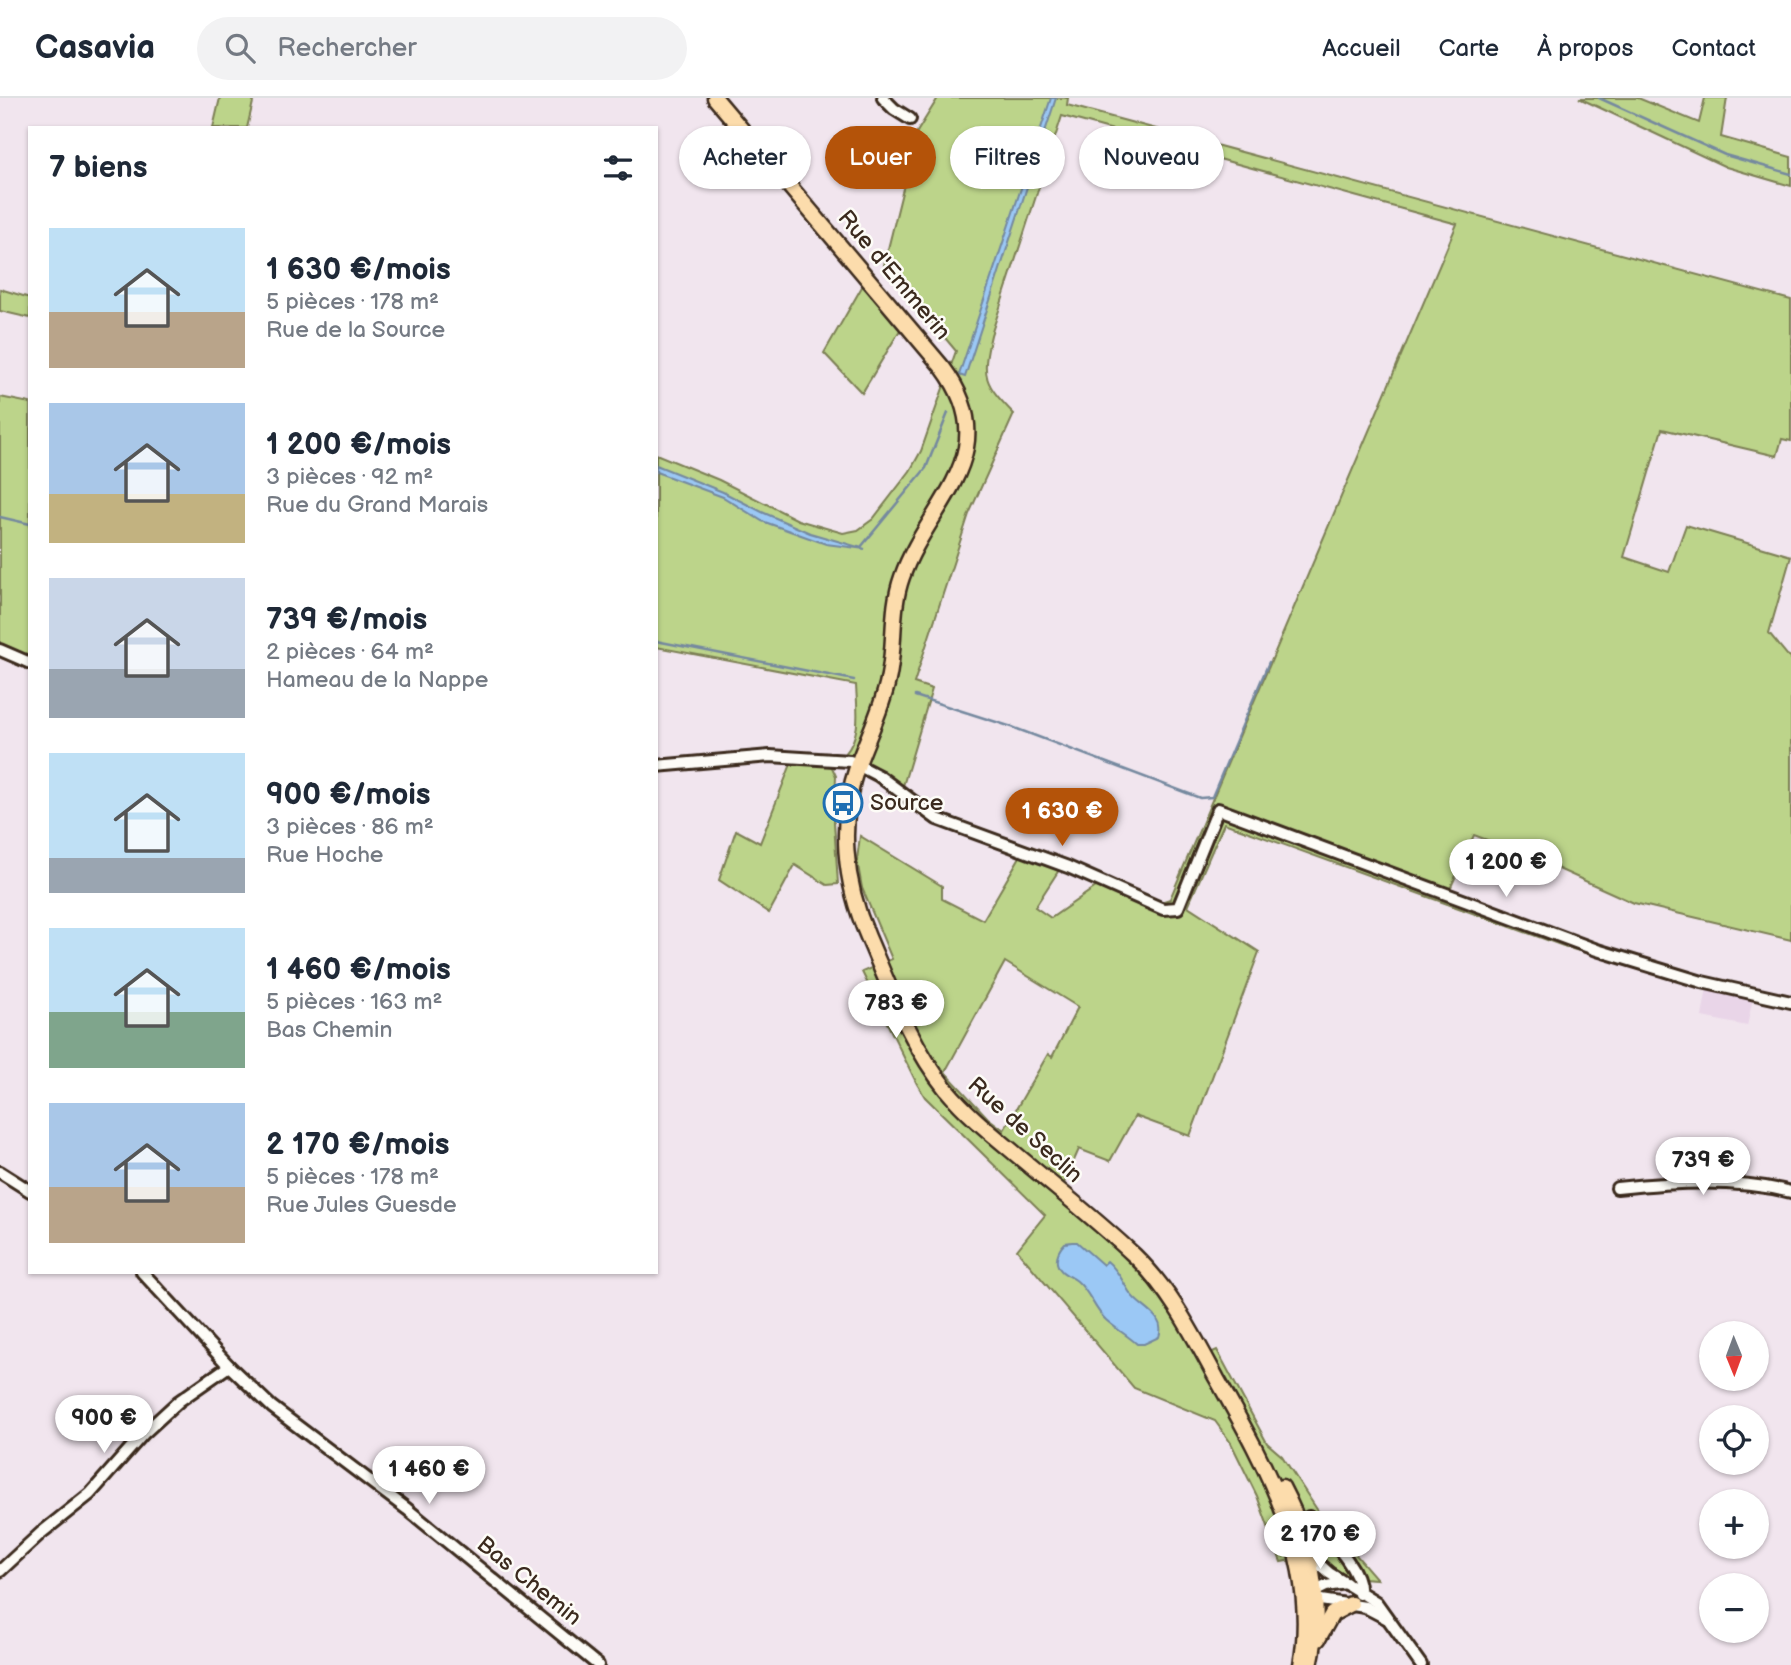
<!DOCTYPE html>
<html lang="fr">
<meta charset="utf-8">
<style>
body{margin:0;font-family:"Balsamiq Sans",sans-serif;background:#f2f2f3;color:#1f2937;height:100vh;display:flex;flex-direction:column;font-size:26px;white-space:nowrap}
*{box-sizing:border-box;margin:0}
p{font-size:23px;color:#747a83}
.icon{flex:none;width:38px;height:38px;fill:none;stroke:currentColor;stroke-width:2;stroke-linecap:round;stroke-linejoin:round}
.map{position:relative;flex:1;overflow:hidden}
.side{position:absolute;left:28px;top:28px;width:630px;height:1148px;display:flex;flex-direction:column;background:#fff;border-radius:0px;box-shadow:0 2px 5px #0004}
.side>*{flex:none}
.banner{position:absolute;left:679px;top:28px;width:665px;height:63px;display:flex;gap:14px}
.needle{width:46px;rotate:179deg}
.tools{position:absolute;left:1699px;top:1223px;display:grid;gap:14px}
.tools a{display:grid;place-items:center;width:70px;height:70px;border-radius:50%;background:#fff;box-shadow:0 2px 5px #0004;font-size:35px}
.price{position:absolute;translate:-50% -60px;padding:0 16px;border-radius:24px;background:#fff;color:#222;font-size:23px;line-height:46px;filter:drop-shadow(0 2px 4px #0008)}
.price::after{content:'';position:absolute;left:50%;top:42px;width:21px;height:16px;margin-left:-10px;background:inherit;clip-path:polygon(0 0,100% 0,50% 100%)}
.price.current{background:#b45309;color:#fff}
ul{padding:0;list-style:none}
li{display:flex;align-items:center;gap:21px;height:175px;padding:0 21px}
li span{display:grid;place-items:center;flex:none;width:196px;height:140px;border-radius:0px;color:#555}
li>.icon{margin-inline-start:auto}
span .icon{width:84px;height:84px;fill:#fffc;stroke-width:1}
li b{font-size:30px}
h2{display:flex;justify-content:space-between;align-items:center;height:84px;padding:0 21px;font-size:30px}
.chip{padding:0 24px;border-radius:32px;background:#fff;box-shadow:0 2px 5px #0004;font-size:24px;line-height:63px}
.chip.current{background:#b45309;color:#fff}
header{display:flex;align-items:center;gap:42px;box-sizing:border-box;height:98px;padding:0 35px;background:#fff;border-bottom:2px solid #e0e1e3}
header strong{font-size:33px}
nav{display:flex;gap:38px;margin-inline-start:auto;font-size:24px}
.search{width:490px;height:63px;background:#f2f2f3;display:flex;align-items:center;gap:18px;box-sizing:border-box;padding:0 24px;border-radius:38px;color:#747a83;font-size:26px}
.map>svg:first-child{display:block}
</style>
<header>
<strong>Casavia</strong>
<div class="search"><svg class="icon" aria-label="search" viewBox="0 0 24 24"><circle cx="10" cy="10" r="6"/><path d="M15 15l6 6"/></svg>Rechercher</div>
<nav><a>Accueil</a><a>Carte</a><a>À propos</a><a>Contact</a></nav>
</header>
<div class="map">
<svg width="1791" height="1567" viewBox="0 0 1791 1567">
<rect width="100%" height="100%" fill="#f1e5ee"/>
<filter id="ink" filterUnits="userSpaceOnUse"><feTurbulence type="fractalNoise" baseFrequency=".0143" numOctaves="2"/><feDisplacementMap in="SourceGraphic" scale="14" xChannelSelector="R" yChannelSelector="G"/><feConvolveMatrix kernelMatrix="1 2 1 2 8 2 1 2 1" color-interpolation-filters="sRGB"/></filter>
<g filter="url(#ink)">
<polygon fill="#e9d5e8" points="1707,890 1753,900 1747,928 1702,919"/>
<g fill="#bcd48a" stroke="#7c7f54" stroke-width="2" fill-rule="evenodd">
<polygon points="220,0 254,0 247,30 213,30"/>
<path d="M 938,0 L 1068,0 L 1067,7 L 1791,202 L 1791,343 L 1782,341 L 1777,358 L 1662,331 L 1624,459 L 1669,474 L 1686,427 L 1791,458 L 1769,535 L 1787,557 L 1791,559 L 1791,842 L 1634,805 L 1532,759 L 1474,737 L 1450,791 L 1617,853 L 1711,881 L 1707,890 L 1569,850 L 1224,725 L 1188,808 L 1259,854 L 1190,1038 L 1135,1018 L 1110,1063 L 1079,1051 L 1058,1099 L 1131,1161 L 1164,1201 L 1199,1260 L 1217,1252 L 1267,1345 L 1282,1358 L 1318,1413 L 1377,1481 L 1347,1479 L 1317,1457 L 1281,1464 L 1257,1398 L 1231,1345 L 1215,1323 L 1134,1290 L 1017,1152 L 1045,1117 L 925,999 L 917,986 L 862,874 L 892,861 L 862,790 L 857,762 L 860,738 L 942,788 L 942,801 L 983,822 L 1021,757 L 1059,772 L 1035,809 L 1051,820 L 1106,782 L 1161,804 L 1170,801 L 1457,126 L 1062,18 L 991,237 C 981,280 984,285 1014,316 L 969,416 L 914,585 L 932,591 L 903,688 L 873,668 L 845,656 C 862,636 857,612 856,587 L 656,549 L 656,356 L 719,382 L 798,422 L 843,435 L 858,432 L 873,421 L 910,373 L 921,353 L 956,253 L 884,167 L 917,34 ZM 1005,864 L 1078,909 L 1052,959 L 1048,956 L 1004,1032 L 988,1020 L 945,974 Z"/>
<polygon points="1579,0 1638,0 1699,25 1705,0 1727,0 1721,39 1791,59 1791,88 1726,69"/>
<polygon points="863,187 900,232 862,295 824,255"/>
<polygon points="0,191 30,200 30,220 0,213"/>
<polygon points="0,299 30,305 30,572 0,559"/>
<polygon points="791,666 831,667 836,678 834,724 838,786 827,787 795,767 769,815 719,782 736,732 760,745"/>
</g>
<g fill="#9bc8f5" stroke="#75899f" stroke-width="2">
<polygon points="1051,0 1056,0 965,279 959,277"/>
<polygon points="656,367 723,394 762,414 810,435 865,451 826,446 762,423 723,399 656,374"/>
<path d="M 1072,1144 L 1077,1144 L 1103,1167 L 1107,1163 C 1119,1173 1122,1183 1130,1195 C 1139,1210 1167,1217 1159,1239 L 1144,1246 L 1137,1246 C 1127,1237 1116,1231 1106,1222 C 1094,1211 1090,1194 1077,1183 C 1069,1177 1059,1175 1057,1165 C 1056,1157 1060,1150 1065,1145 Z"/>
</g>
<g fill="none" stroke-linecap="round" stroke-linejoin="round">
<g stroke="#75899f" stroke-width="2.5">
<polyline points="1599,0 1725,57 1791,76"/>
<polyline points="0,419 30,426"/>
<polyline points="858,448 861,449 926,370 948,315"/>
<polyline points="656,543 854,582"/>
<polyline points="915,598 1012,629 1200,700 1212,699 1269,564"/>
</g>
<defs>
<g id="minor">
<polyline points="883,0 894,11 910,21"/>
<polyline points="0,552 30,565"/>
<polyline points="656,668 770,658 850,663 879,678 937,721 1068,769 1163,811 1178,810 1218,711 1597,852 1702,884 1791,904"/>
<polyline points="0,1074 30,1093"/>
<path d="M 1617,1090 C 1674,1084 1734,1080 1791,1094"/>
<polyline points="142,1174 229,1268 272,1309 407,1411 598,1567"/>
<path d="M 1309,1419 C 1325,1437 1363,1470 1359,1496"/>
<polyline points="1309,1457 1329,1475 1376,1504 1421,1567"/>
<polyline points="0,1473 41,1435 90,1396 144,1335 179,1303 229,1268"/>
<polyline points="1310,1496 1326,1488 1346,1485"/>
<polyline points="1308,1500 1365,1509 1386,1520"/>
</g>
<g id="major">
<path d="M 715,0 L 943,270 C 1007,356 928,404 902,479 C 890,512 896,548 888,582 C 882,611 868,638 858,666 C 838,724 844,784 868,839 C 890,890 911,948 946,991 C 965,1014 988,1033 1011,1052 C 1052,1087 1096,1121 1135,1158 C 1171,1193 1193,1237 1217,1281 C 1266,1368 1320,1463 1301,1567"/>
<path d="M 1282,1389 C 1311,1444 1324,1506 1310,1567"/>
<polyline points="1318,1541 1332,1516 1351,1506"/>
</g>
</defs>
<use href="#minor" stroke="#3b2a1e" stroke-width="16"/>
<use href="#major" stroke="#3b2a1e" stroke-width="19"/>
<use href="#minor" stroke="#fdfcf7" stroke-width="10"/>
<use href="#major" stroke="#fcdcac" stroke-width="14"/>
</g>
</g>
<defs>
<symbol id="bus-ring" viewBox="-11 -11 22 22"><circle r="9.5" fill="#fdfcf7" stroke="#1f6fb2" stroke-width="1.5"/><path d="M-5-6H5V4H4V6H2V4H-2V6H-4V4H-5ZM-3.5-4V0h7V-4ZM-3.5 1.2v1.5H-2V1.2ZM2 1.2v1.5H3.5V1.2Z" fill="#1f6fb2"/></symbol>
</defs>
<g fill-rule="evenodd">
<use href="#bus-ring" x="821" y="683" width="44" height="44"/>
</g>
<g text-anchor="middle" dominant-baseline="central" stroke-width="5" stroke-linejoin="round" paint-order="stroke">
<g font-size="23" fill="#3b2a1e" stroke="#fdfcf7">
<text transform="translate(894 177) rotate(50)">Rue d'Emmerin</text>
<text transform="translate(1025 1032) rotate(42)">Rue de Seclin</text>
<text transform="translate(529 1483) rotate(39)">Bas Chemin</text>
</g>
<g font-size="23" fill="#3b2a1e" stroke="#fdfcf7" text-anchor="start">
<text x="870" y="705">Source</text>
</g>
</g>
</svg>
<div class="tools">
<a><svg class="needle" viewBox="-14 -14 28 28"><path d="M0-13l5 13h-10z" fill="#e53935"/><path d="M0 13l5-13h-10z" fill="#747a83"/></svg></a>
<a><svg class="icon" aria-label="locate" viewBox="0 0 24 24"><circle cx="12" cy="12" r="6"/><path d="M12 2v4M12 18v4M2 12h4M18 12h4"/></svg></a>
<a>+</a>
<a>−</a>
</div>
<b class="price current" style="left:1062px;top:750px">1 630 €</b>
<b class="price" style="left:1506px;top:801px">1 200 €</b>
<b class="price" style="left:896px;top:942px">783 €</b>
<b class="price" style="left:1703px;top:1099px">739 €</b>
<b class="price" style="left:104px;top:1357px">900 €</b>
<b class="price" style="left:429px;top:1408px">1 460 €</b>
<b class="price" style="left:1320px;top:1473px">2 170 €</b>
<div class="banner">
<a class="chip">Acheter</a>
<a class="chip current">Louer</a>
<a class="chip">Filtres</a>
<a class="chip">Nouveau</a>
</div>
<section class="side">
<h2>7 biens<svg class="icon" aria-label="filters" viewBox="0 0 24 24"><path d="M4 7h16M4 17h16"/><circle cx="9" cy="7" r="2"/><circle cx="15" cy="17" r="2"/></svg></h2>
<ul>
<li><span style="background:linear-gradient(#bfe0f5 60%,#b9a48a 0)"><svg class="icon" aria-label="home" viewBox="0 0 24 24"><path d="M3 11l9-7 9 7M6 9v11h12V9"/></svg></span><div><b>1 630 €/mois</b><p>5 pièces · 178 m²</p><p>Rue de la Source</p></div></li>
<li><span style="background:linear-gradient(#a9c7e8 65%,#c2b280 0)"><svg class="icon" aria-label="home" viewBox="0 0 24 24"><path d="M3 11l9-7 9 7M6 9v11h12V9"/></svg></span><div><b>1 200 €/mois</b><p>3 pièces · 92 m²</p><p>Rue du Grand Marais</p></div></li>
<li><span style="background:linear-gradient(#c9d6e8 65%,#9aa5b1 0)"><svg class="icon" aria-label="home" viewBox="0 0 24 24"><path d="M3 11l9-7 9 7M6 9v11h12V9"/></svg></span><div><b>739 €/mois</b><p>2 pièces · 64 m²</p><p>Hameau de la Nappe</p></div></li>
<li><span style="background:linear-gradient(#bfe0f5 75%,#9aa5b1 0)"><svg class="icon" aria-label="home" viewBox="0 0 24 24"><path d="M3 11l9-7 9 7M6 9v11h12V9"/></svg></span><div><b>900 €/mois</b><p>3 pièces · 86 m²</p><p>Rue Hoche</p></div></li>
<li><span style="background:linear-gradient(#bfe0f5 60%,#7fa58c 0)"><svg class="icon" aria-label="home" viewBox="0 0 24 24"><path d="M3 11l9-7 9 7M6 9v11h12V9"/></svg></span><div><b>1 460 €/mois</b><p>5 pièces · 163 m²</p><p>Bas Chemin</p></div></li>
<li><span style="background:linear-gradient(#a9c7e8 60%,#b9a48a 0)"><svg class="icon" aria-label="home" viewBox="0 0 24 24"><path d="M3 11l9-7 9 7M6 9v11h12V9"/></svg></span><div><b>2 170 €/mois</b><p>5 pièces · 178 m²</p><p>Rue Jules Guesde</p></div></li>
</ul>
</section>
</div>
